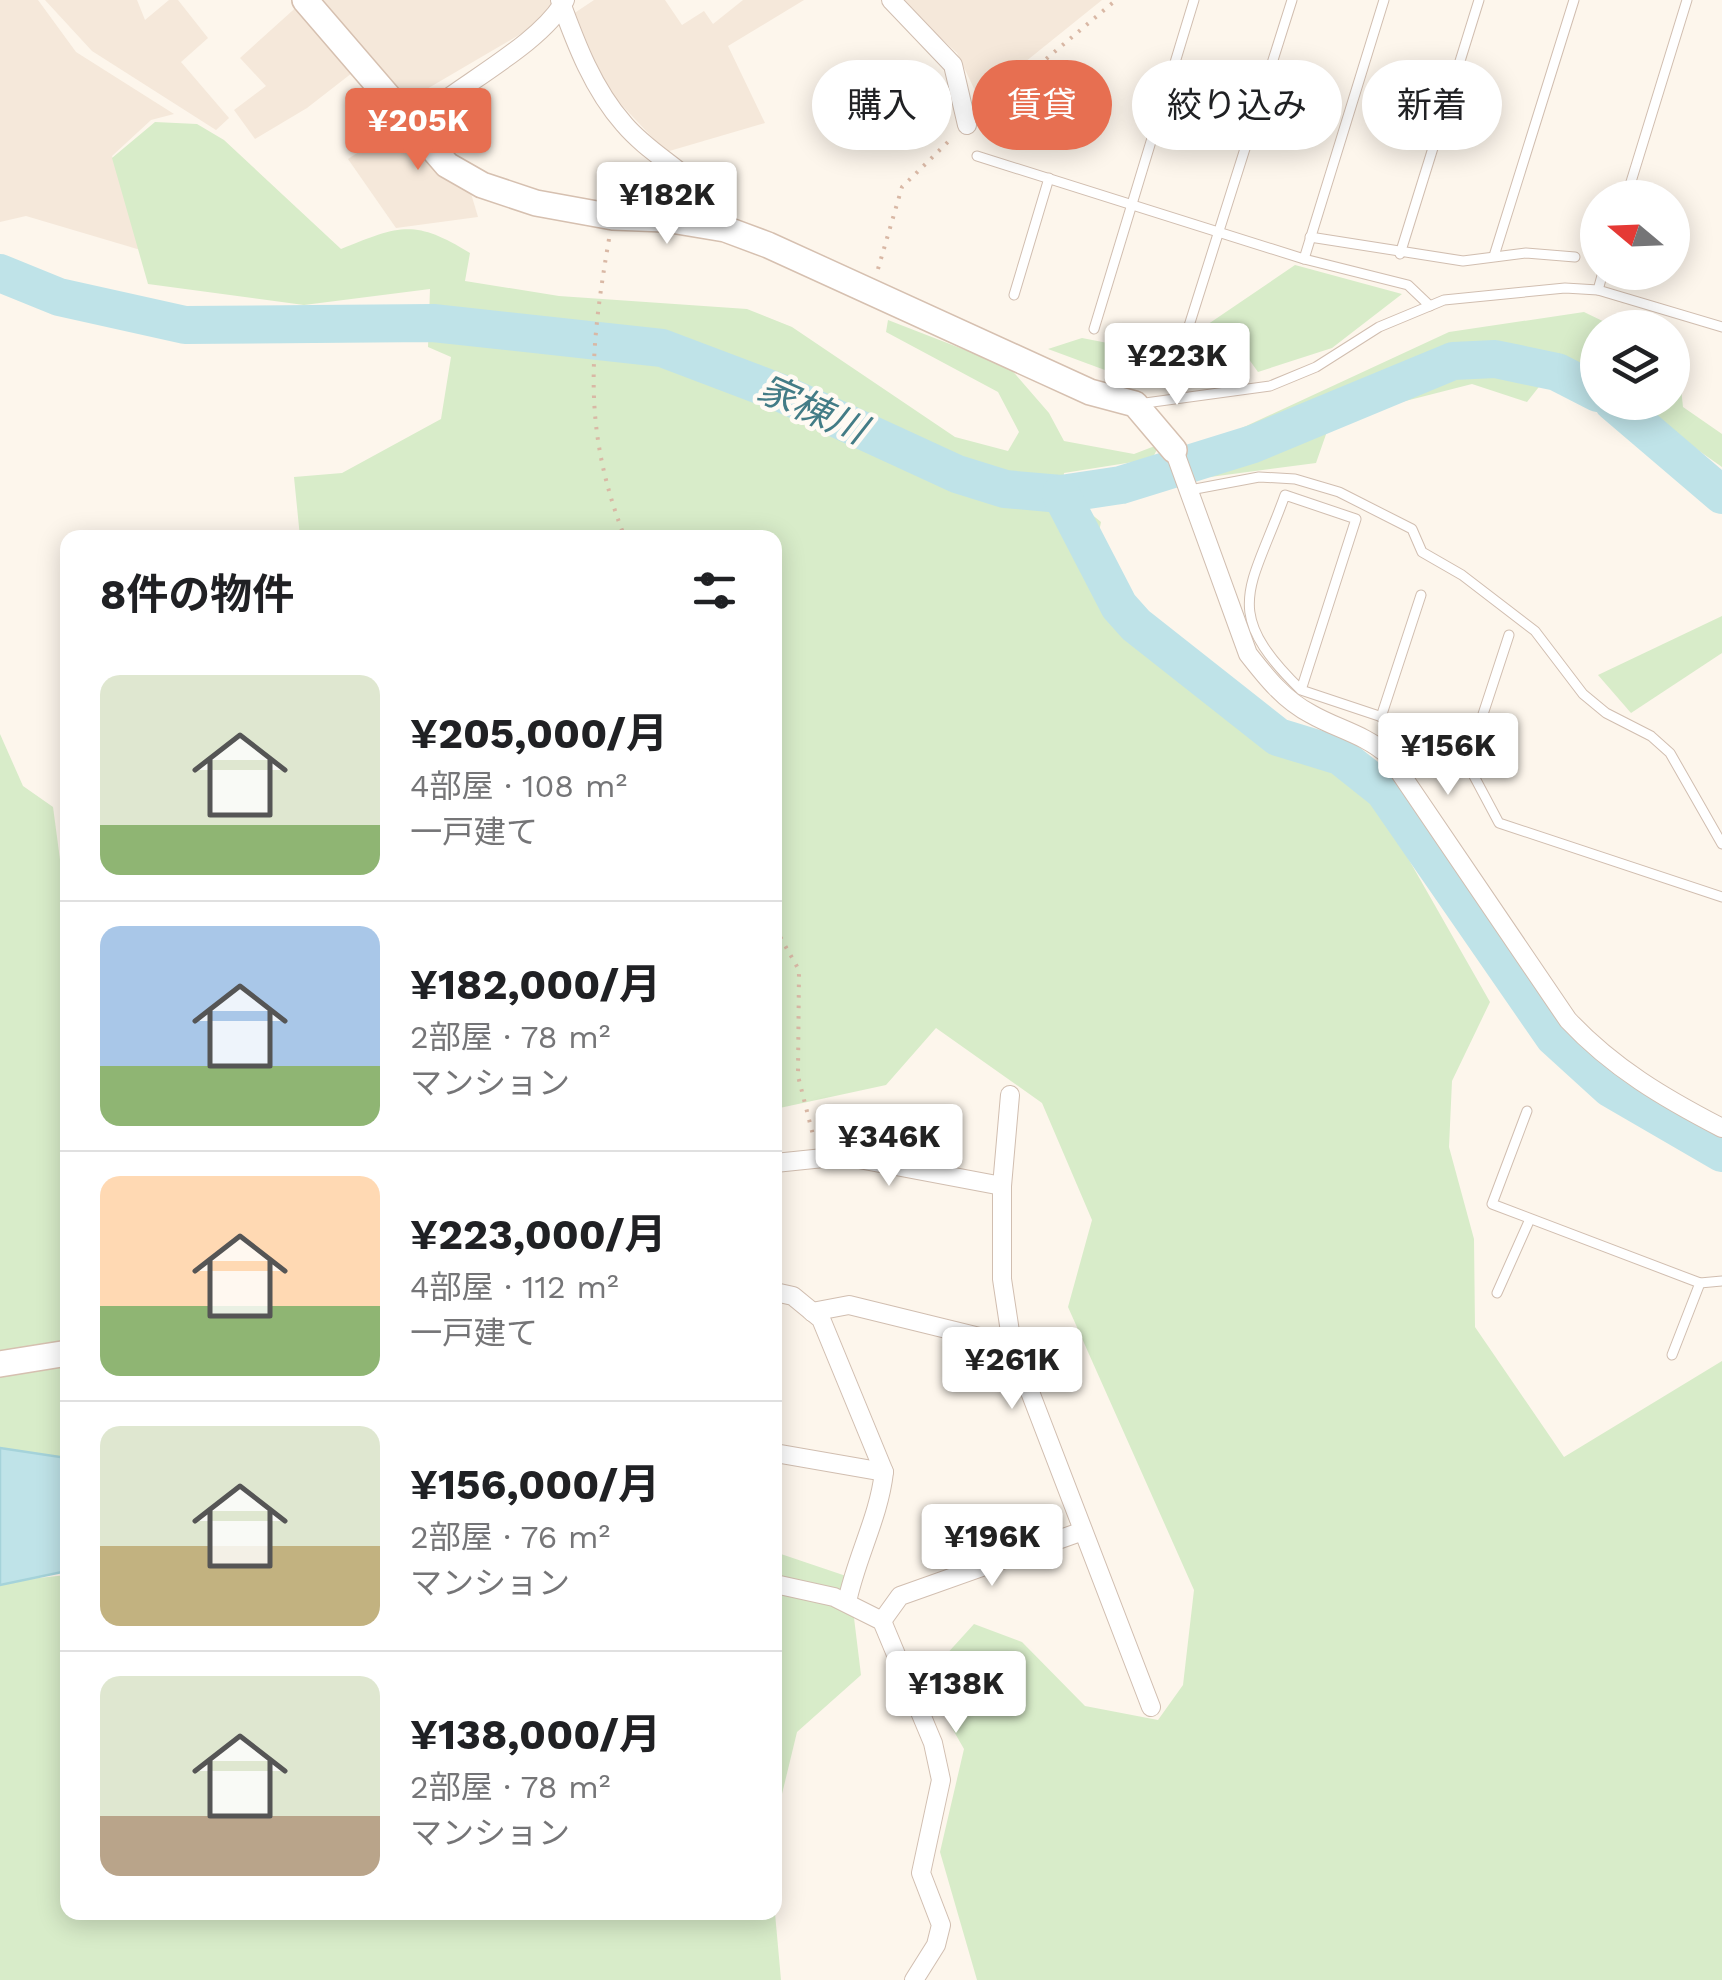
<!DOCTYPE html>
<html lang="ja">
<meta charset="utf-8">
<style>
body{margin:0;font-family:"Work Sans","Noto Sans JP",sans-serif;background:#f6f6f6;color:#202124;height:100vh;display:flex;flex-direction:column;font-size:38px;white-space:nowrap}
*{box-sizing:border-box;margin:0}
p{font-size:32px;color:#757577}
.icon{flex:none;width:55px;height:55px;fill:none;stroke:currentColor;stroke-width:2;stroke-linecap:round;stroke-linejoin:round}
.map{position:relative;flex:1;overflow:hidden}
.sheet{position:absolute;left:60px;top:530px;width:722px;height:1390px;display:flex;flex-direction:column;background:#fff;border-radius:20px;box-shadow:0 5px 25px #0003}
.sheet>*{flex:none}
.guide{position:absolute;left:812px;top:60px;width:758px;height:90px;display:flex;gap:20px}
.needle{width:65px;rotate:289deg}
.buttons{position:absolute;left:1580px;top:180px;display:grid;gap:20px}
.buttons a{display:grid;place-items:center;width:110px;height:110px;border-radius:50%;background:#fff;box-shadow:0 5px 25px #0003;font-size:50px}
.price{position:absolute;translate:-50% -85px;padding:0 22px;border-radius:10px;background:#fff;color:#222;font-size:32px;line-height:65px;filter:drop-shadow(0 2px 5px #0008)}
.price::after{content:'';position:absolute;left:50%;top:60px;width:30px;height:22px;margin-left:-15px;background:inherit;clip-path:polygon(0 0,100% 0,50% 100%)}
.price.on{background:#e76f51;color:#fff}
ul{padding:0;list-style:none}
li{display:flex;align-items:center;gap:30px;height:250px;padding:0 40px}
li+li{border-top:2px solid #e0e0e0}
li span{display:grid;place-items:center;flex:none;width:280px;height:200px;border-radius:20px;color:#555}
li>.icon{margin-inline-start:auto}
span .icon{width:120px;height:120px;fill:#fffc;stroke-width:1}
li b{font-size:42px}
h2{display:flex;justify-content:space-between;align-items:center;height:120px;padding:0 40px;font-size:42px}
.chip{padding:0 35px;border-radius:45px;background:#fff;box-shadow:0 5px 25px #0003;font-size:35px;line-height:90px}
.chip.on{background:#e76f51;color:#fff}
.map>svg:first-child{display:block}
</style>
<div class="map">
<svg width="1722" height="1980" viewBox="0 0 1722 1980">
<rect width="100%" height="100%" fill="#fdf6ec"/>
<g fill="#f5e8da">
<polygon points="0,0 38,0 76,52 174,114 151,120 112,156 144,251 26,216 0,222"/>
<polygon points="45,0 137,0 145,20 169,0 178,0 208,38 181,62 229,118 216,130 92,51"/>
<polygon points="323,0 556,0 553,15 408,100"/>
<polygon points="594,0 665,0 682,25 704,11 713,24 743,0 804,0 728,46 765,123 666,152 600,82 573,14"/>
<polygon points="900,0 1102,0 979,99 957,53"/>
<polygon points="302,2 352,73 307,108 255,139 234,110 266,86 240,58"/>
<polygon points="402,124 470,190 478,217 396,228 348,159"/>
</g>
<g fill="#d8ecc9">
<path d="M 155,122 L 197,124 L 224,140 L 341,249 C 400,225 415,219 470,253 L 465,281 L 559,296 L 747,309 L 792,327 L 955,437 L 1008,451 L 1019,432 L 998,392 L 886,332 L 888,320 L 1009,367 L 1049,413 L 1064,441 L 1134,454 L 1160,444 L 1152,459 L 1064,473 L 1062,490 L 1101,522 L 1089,580 L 1134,628 L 1364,781 L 1490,1002 L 1452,1081 L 1449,1147 L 1474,1239 L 1475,1327 L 1564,1457 L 1722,1361 L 1722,1980 L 977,1980 L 940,1852 L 964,1749 L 924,1679 L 974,1624 L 1022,1642 L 1085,1706 L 1158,1720 L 1183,1685 L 1194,1590 L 1068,1307 L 1092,1220 L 1042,1103 L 936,1028 L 886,1085 L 775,1109 L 775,538 L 300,537 L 294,477 L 342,473 L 441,419 L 451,357 L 428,347 L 430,289 L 304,305 L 148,284 L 112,158 Z"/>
<polygon points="1295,265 1402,294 1332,348 1258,372 1233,337 1224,339 1207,372 1140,383 1048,349 1082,338 1164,354"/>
<polygon points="1584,312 1615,327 1598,328 1597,378 1564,355 1527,402 1472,384 1331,420 1316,463 1210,477 1203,446 1449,332"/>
<polygon points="1673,356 1678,359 1683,407 1722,434 1722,467 1631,403 1672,402"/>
<polygon points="1722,616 1722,653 1631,713 1598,675"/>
<polygon points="0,734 23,786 53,807 67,912 67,1461 0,1458"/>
<polygon points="775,1552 849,1577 861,1675 797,1732 775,1823"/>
<polygon points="67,1575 68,1912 775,1913 781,1980 0,1980 0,1582"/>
</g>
<polygon fill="#bfe3e8" stroke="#a5d3da" stroke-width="2.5" points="0,1448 67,1458 67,1571 0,1585"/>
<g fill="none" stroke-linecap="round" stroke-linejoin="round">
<g stroke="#bfe3e8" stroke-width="38">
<polyline points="0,273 59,297 185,325 433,323 662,348 781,393 957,474 1005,489 1061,494 1121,485 1253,444 1453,361 1495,359 1557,372 1598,393"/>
<polyline points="1613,402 1722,495"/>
<polyline points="1061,494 1119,606 1136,625 1278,737 1340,756 1384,791 1554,1037 1610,1088 1722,1153"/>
</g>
<defs>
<g id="lane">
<polyline points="977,156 1304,259 1408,285 1430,306"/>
<polyline points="1626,198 1687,0"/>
<polyline points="1310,237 1463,261 1526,253 1575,257"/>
<polyline points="1400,254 1479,0"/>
<polyline points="1494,256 1574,0"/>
<polyline points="1304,259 1384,0"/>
<polyline points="1598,290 1603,272"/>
<polyline points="1014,295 1049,178"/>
<polyline points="1094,329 1194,0"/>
<polyline points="1181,351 1292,0"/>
<polyline points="1138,404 1270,386 1316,367 1379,327 1444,300 1565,288 1598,290 1722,327"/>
<polyline points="1190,490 1259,477 1295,479 1339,492 1412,529 1422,552 1462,575 1535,631 1583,694 1606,713 1651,736 1670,753 1722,844"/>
<polyline points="1509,635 1467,763 1499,823 1722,897"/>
<path d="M 1301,690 C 1219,610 1251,590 1285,495 L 1356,519 L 1301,690 L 1472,747"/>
<polyline points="1381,717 1421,595"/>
<polyline points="1527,1111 1492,1204 1700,1283 1722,1281"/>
<polyline points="1497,1293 1530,1219"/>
<polyline points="1672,1355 1700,1283"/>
</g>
<g id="street">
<path d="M 560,0 C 576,44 593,89 624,124 C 657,163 707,178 725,229"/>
<polyline points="891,0 953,65 967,125"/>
<path d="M 413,125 C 455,87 541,45 565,0"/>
<path d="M 1174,450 L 1248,654 C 1266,677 1284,700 1311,714 C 1337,729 1364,734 1388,755 L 1568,1020 C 1613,1068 1664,1098 1722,1128"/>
<polyline points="1010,1095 1002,1186 1002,1279 1012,1345 1151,1707"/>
<polyline points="775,1163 843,1156 1002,1186"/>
<path d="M 775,1292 L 793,1296 L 821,1319 L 884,1472 C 879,1517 856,1558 847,1602"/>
<polyline points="812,1312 849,1305 1012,1345"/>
<polyline points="775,1453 884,1472"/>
<polyline points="775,1584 834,1597 882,1621 933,1743 941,1780 921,1873 941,1925 936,1945 914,1980"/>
<polyline points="882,1621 900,1596 1083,1531"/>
</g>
<g id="secondary">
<polyline points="305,0 447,165 482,185 536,203 613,217 665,219 725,229 768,245 1090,392 1135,404 1174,450"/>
<polyline points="0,1364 68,1353"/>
</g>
</defs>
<use href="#lane" stroke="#d1beb0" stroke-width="11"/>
<use href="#street" stroke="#d1beb0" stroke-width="20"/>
<use href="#secondary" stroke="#d6c0b0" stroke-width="28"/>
<g stroke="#d9b8a5" stroke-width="4" stroke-dasharray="2.5 8" stroke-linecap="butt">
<polyline points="982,113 1116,0"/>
<path d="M 609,239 C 590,351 582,429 625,538"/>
<polyline points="878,269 902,187 952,138"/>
<polyline points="775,928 799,970 798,1076 814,1139"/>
</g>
<use href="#lane" stroke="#fff" stroke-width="9"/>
<use href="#street" stroke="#fff" stroke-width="18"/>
<use href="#secondary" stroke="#fff" stroke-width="25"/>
</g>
<g text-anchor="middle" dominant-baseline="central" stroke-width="9" stroke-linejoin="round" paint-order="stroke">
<g font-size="38" font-style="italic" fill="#437c86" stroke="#fffaf3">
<text transform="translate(812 409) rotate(24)">家棟川</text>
</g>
</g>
</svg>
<div class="buttons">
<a><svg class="needle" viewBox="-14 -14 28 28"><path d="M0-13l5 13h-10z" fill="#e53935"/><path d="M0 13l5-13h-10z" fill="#757577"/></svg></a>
<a><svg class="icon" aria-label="layers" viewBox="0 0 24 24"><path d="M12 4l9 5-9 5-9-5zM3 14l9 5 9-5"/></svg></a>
</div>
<b class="price on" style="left:418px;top:173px">¥205K</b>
<b class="price" style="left:667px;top:247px">¥182K</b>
<b class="price" style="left:1177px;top:408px">¥223K</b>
<b class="price" style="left:1448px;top:798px">¥156K</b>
<b class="price" style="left:889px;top:1189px">¥346K</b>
<b class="price" style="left:1012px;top:1412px">¥261K</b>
<b class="price" style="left:992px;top:1589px">¥196K</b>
<b class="price" style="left:956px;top:1736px">¥138K</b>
<div class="guide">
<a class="chip">購入</a>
<a class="chip on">賃貸</a>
<a class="chip">絞り込み</a>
<a class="chip">新着</a>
</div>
<section class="sheet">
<h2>8件の物件<svg class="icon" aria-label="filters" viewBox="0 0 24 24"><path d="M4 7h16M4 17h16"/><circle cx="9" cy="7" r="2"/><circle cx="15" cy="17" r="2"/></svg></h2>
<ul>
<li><span style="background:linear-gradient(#dfe7d0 75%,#8fb573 0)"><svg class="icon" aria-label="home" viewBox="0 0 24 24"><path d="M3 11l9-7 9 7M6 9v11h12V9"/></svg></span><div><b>¥205,000/月</b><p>4部屋 · 108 m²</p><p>一戸建て</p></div></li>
<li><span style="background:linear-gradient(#a9c7e8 70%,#8fb573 0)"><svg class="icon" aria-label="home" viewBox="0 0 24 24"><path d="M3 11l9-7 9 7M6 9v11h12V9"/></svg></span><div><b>¥182,000/月</b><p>2部屋 · 78 m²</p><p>マンション</p></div></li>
<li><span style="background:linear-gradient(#ffd9b3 65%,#8fb573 0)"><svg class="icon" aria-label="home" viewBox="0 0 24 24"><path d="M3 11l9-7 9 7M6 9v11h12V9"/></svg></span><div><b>¥223,000/月</b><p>4部屋 · 112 m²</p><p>一戸建て</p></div></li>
<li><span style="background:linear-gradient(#dfe7d0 60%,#c2b280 0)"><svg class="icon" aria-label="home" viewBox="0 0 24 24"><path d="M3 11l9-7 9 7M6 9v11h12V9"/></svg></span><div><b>¥156,000/月</b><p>2部屋 · 76 m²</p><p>マンション</p></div></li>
<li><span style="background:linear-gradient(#dfe7d0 70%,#b9a48a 0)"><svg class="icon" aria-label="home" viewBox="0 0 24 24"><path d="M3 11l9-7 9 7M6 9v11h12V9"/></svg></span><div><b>¥138,000/月</b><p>2部屋 · 78 m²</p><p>マンション</p></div></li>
</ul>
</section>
</div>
